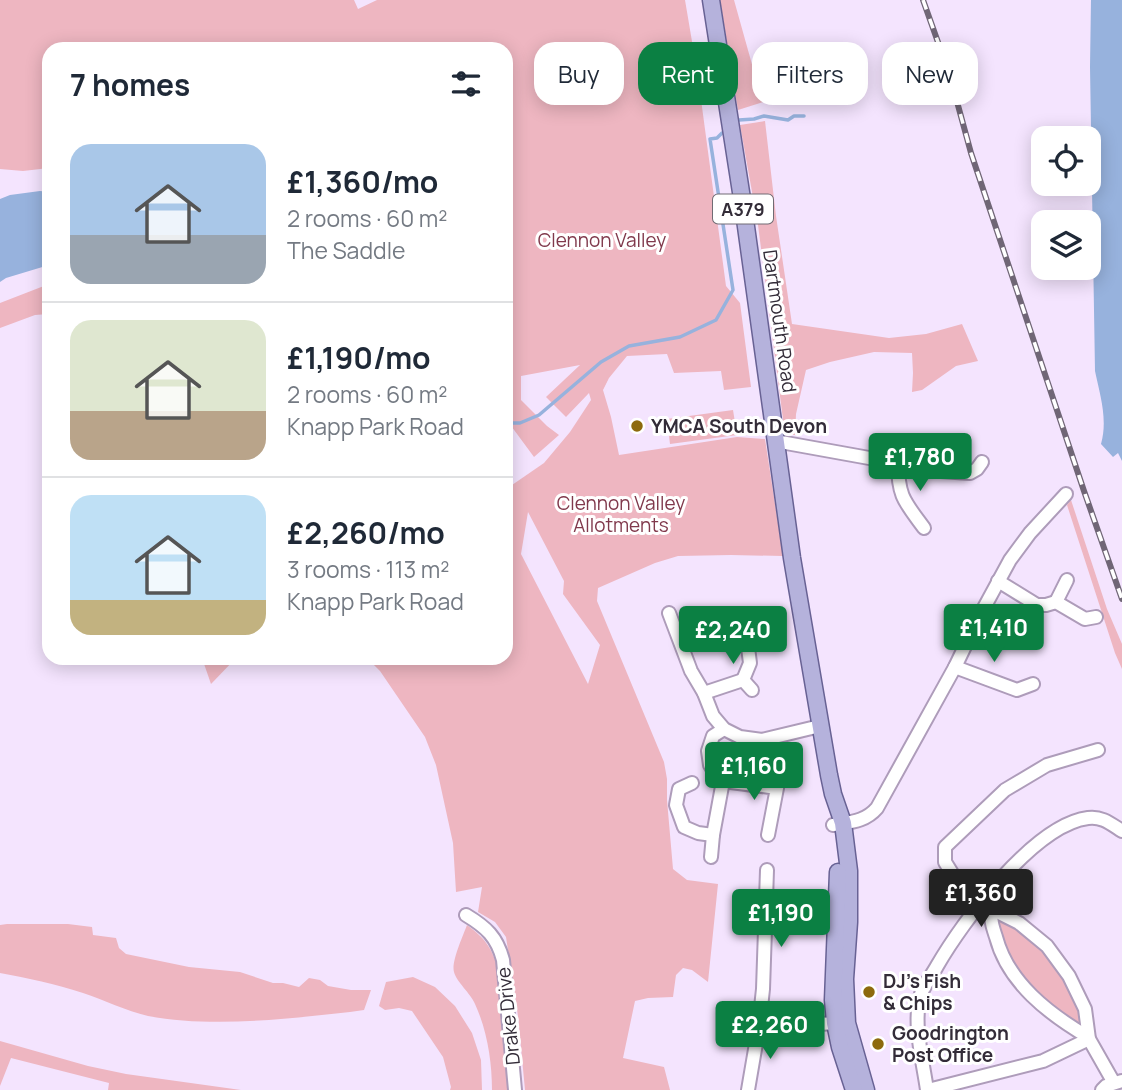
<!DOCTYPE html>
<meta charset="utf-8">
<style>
body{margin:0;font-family:Manrope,sans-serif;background:#f2f2f3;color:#1f2937;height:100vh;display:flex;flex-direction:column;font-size:26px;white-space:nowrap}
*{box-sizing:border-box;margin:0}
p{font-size:23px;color:#747a83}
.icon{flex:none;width:38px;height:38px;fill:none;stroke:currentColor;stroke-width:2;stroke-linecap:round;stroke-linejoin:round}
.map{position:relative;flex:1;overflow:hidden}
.side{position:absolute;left:42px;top:42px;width:471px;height:623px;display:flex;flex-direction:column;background:#fff;border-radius:21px;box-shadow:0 4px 18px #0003}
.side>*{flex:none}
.hud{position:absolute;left:534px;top:42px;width:483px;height:63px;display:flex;gap:14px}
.fabs{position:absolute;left:1031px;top:126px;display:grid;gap:14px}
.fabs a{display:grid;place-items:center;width:70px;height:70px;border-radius:14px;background:#fff;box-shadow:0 4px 18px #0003;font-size:35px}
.price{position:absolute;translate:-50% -60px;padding:0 16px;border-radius:7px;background:#0b8043;color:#fff;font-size:23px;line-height:46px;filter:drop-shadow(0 2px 4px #0008)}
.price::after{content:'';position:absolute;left:50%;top:42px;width:21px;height:16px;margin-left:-10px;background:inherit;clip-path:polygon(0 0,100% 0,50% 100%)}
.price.active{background:#222;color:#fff}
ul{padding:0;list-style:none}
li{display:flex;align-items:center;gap:21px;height:175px;padding:0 28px}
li+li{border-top:2px solid #e0e1e3}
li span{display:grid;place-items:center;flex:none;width:196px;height:140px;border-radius:21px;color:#555}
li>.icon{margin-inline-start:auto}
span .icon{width:84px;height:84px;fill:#fffc;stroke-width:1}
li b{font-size:30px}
h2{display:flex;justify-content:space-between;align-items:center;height:84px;padding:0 28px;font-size:30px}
.tag{padding:0 24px;border-radius:21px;background:#fff;box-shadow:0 4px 18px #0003;font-size:24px;line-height:63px}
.tag.active{background:#0b8043;color:#fff}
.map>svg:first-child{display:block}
</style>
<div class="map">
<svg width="1122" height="1090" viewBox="0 0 1122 1090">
<rect width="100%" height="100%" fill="#f4e4fe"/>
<g fill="#eeb6c1" fill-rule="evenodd">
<path d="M 0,0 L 354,0 L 358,9 L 377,0 L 685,0 L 698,77 L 726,286 L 740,303 L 751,387 L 724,390 L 721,371 L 674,373 L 667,354 L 627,356 L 609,378 L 603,390 L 611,417 L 619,455 L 737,437 L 765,439 L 783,556 L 731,555 L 678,556 L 655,563 L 598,588 L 597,601 L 664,762 L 667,779 L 667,800 L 673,869 L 687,880 L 718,884 L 708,982 L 692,970 L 683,968 L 676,975 L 673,997 L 648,998 L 635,1001 L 623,1058 L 664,1067 L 670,1090 L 525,1090 L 518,1016 L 506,937 L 495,922 L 478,912 L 482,887 L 456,892 L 453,843 L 436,765 L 425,737 L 380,671 L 367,658 L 506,658 L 506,467 L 512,485 L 544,463 L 570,432 L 591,400 L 589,393 L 566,417 L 546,397 L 580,365 L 521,376 L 521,400 L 547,426 L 559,435 L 534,457 L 506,419 L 506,49 L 49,49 L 49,168 L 23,171 L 0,169 ZM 528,512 L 564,581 L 563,594 L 600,645 L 588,684 L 521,554 Z"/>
<polygon points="720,0 734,0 753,68 818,47 820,84 738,110"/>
<polygon points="765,121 776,216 792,324 889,338 926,334 962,324 978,361 956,366 922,390 912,392 913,373 912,353 874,352 830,362 806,370 796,414 795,435 785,435 758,225 740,125"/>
<polygon points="49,284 49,314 35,315 0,328 0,303"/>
<polygon points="733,410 737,435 670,444 667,419"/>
<polygon points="1071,500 1107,609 1122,644 1122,669 1115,653 1067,505"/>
<polygon points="202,658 236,658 211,684"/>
<path d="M 999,918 C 1018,929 1037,941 1052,958 C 1064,973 1078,1009 1084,1028 L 1045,1005 L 1017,972 L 1001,941 L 996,919 Z"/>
<path d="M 7,924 L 68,924 L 92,927 L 93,935 L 116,938 L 119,948 L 126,954 L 189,967 L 240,972 L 273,983 L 283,983 L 299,987 L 309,978 L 320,980 L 328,986 L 351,990 L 371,990 L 364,1010 L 350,1012 C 286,1019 212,1028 148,1016 C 126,1011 104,1000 83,993 C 55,984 28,978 0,973 L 0,925 Z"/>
<path d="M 467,925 C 487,940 491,947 499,971 L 508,1090 L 492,1090 C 492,1061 487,1030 475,1004 C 471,994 456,981 454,972 C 451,962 463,936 467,925 Z"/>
<polygon points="413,977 435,987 455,1006 472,1033 481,1060 482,1090 450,1090 451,1087 443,1057 412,1011 399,1008 385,1010 379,1006 386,982"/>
<polygon points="0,1041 88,1066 126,1074 241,1090 108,1090 109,1083 11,1058 0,1086"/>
</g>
<g fill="#97b2dd">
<path d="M 1091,0 L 1122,0 L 1122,461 L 1118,453 L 1113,457 L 1101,444 C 1108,419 1100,395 1095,371 L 1090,67 Z"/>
<polygon points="40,191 49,192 49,265 6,278 0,282 0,199 10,195"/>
</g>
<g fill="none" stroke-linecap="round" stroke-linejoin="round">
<g stroke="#97b2dd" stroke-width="3.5">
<polyline points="739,120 754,119 764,116 788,120 794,116 804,116"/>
<polyline points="506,423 520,423 539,415 601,362 629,346 680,337 716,320 733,290 710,139 717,138 722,133"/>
</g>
<defs>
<g id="minor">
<polyline points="775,441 941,471 970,473 977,469 982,462"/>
<path d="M 898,463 C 898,497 905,502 924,528"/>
<polyline points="998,581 1037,605 1046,605 1056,602 1085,619 1096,617"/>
<polyline points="1056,602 1067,580"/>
<polyline points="669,613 691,671 704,693 713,716 724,729 740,737 762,740 820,726"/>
<polyline points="731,643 747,640 750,663 743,680"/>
<polyline points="955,667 1017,690 1033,684"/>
<polyline points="704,693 743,680 752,690"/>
<polyline points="1098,750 1047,765 1005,790 945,847 945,862 966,896 972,902 979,903 1019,923 1047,946 1069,976 1085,1009 1089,1039 1114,1083"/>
<polyline points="723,781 777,788 768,835"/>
<polyline points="692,783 679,789 676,805 684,827 698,833 713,835"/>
<path d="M 833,825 C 850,822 865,822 877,808 L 955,667 L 979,617 L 1010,560 L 1030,533 L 1066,494"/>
<polyline points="711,857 713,835 723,781 716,775 710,765 708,751 713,736 724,729"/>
<path d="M 992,910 C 990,920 993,928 996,937 C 1008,983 1049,1014 1088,1037"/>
<path d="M 466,915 C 486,927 497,937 503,960 L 515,1090"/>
<polyline points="759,1026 842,1023"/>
<polyline points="748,1090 759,1026 763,989 767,870"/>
<path d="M 927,1090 C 923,1061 912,1022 921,994 C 925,984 932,975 937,966 C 963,921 1034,825 1088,818 C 1102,816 1111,824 1122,831"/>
<polyline points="928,1090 1043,1061 1089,1039"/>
<polyline points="1102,1090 1106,1086 1122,1081"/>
</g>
<g id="major">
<polyline points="711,0 743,205 792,558 829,775 833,794 843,823 849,871 849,922 845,979 847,1023 866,1090"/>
<polyline points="838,872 833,1000 835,1023 840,1047 854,1090"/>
</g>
</defs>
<use href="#minor" stroke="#ae9cba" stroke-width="16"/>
<use href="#major" stroke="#686294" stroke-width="19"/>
<use href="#minor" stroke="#fff" stroke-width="12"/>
<use href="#major" stroke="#b5b2dc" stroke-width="16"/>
<defs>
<polyline id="rail" points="923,0 950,76 971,153 1084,491 1122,599"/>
</defs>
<use href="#rail" stroke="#706676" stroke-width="6"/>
<use href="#rail" stroke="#fff" stroke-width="3.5" stroke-dasharray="10" stroke-linecap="butt"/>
</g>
<g fill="#8d6a0d" stroke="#fff" stroke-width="2.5">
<circle cx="637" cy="426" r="7"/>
<circle cx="869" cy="992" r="7"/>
<circle cx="878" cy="1044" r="7"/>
</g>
<g text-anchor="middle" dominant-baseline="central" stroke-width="6" stroke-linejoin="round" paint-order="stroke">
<rect fill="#fff" stroke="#706b74" stroke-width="2" x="713" y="194.5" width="60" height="29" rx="5"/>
<g font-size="18" font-weight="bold" fill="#332c38">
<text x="743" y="209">A379</text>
</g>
<g font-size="19" fill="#80394c" stroke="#fff">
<text x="602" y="240">Clennon Valley</text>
<text x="621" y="503">Clennon Valley<tspan x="621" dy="22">Allotments</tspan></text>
</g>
<g font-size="19" fill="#332c38" stroke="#fff">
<text transform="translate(780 321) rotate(82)">Dartmouth Road</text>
<text transform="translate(508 1016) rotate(-96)">Drake Drive</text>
</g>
<g font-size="19" font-weight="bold" fill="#332c38" stroke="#fff" text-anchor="start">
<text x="651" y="426">YMCA South Devon</text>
<text x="883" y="981">DJ's Fish<tspan x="883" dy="22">&amp; Chips</tspan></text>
<text x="892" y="1033">Goodrington<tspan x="892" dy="22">Post Office</tspan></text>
</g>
</g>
</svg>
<div class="fabs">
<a><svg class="icon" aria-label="locate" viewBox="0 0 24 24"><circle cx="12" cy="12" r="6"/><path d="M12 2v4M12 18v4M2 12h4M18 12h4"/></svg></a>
<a><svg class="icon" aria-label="layers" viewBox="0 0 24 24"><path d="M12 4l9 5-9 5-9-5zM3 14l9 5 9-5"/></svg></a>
</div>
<b class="price" style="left:920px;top:493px">£1,780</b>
<b class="price" style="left:994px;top:664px">£1,410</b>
<b class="price" style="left:733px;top:666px">£2,240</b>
<b class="price" style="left:754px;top:802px">£1,160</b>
<b class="price active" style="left:981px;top:929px">£1,360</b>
<b class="price" style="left:781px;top:949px">£1,190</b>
<b class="price" style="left:770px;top:1061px">£2,260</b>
<div class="hud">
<a class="tag">Buy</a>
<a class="tag active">Rent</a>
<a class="tag">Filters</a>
<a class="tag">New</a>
</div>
<section class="side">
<h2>7 homes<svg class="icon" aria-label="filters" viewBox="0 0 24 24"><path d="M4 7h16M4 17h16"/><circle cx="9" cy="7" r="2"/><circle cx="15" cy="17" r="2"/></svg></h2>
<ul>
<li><span style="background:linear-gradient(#a9c7e8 65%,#9aa5b1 0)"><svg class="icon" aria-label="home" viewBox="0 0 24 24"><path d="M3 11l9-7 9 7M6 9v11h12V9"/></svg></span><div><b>£1,360/mo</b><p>2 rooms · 60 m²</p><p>The Saddle</p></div></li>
<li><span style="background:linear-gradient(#dfe7d0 65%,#b9a48a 0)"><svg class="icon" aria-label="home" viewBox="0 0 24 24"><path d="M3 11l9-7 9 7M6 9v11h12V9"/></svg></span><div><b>£1,190/mo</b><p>2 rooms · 60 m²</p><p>Knapp Park Road</p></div></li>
<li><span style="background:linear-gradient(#bfe0f5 75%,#c2b280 0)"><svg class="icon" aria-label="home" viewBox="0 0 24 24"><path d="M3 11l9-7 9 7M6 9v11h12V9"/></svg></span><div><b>£2,260/mo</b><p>3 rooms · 113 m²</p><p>Knapp Park Road</p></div></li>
</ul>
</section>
</div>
